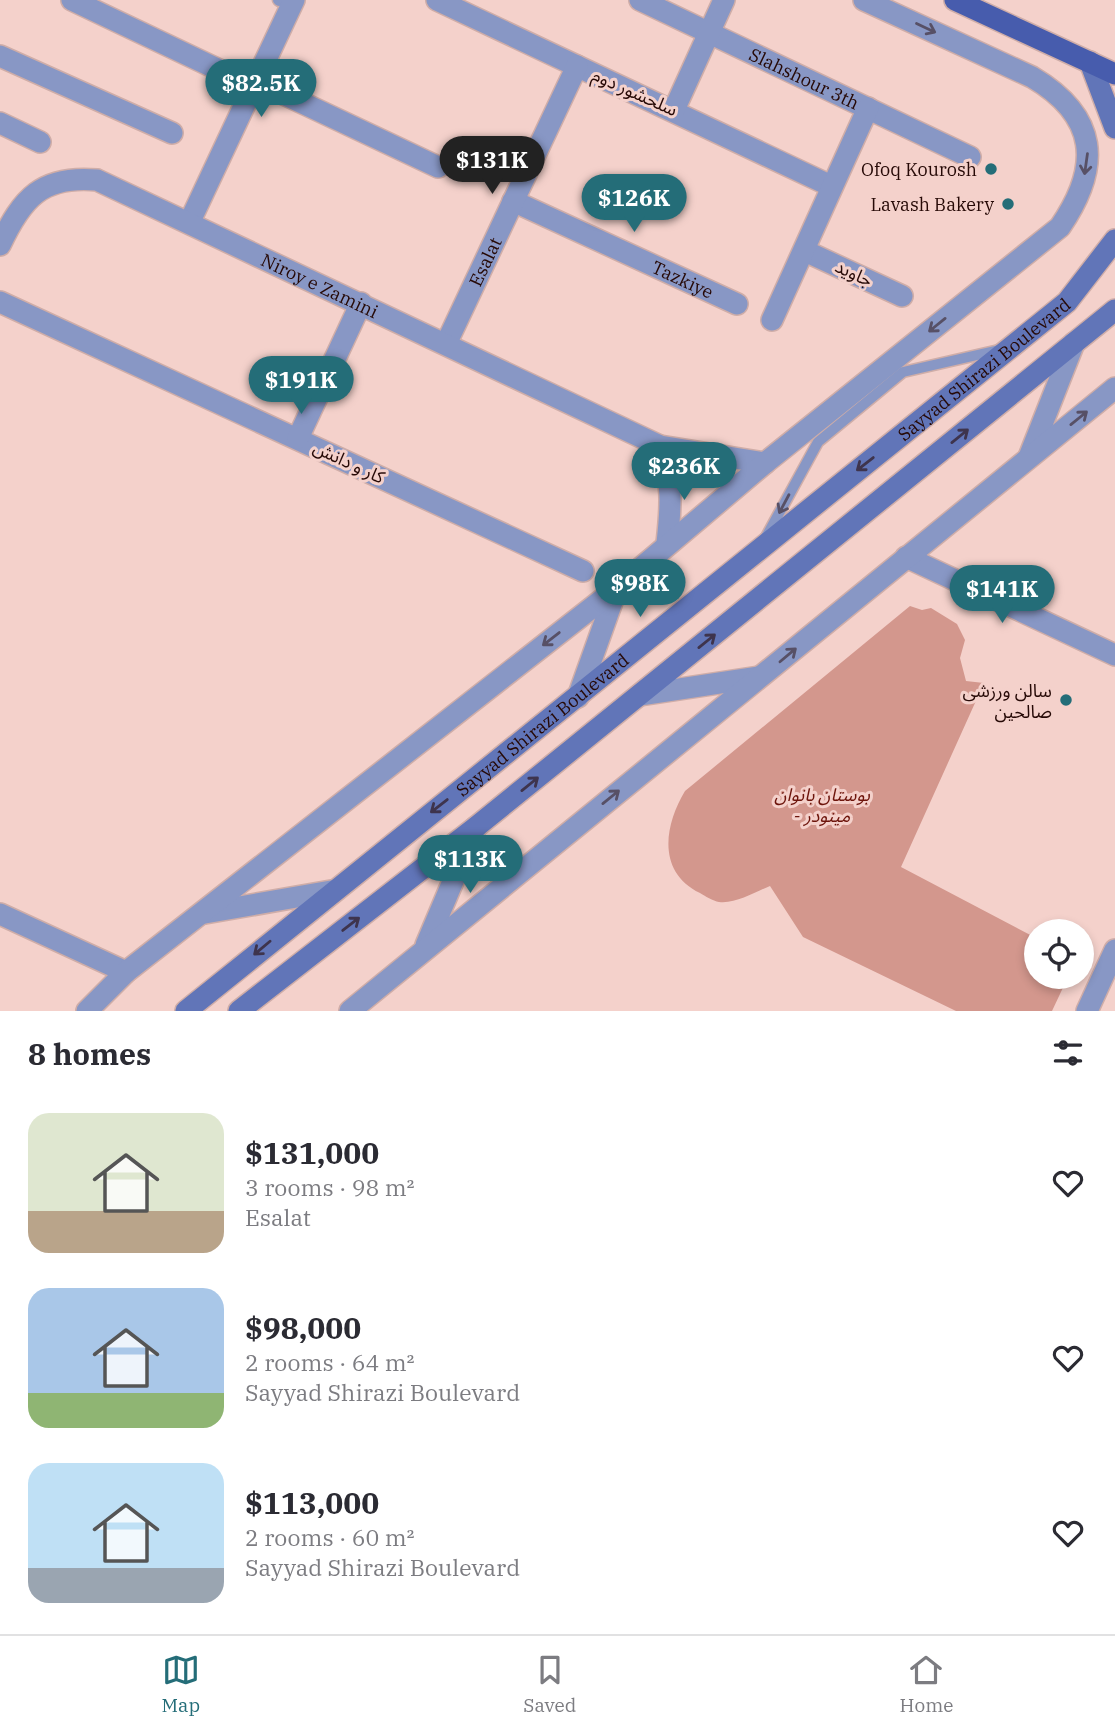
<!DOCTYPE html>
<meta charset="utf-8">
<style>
body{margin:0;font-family:"IBM Plex Serif","Noto Sans Arabic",serif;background:#f7f7f7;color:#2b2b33;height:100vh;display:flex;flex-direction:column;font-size:26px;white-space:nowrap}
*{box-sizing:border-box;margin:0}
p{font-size:23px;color:#7c7c81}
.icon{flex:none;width:38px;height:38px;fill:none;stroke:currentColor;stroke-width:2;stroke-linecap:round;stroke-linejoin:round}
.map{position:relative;height:1011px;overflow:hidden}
.panel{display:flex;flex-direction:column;background:#fff;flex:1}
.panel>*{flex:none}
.tools{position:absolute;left:1024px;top:919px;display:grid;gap:14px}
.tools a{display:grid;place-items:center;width:70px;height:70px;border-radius:50%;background:#fff;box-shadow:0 4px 10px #0003;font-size:35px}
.price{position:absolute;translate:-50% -60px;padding:0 16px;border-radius:24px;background:#246d78;color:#fff;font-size:23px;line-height:46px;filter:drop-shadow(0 2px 4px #0008)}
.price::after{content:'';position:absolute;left:50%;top:42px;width:21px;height:16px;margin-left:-10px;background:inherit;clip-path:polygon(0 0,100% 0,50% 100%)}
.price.selected{background:#222;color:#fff}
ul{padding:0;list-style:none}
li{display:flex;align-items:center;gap:21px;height:175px;padding:0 28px}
li span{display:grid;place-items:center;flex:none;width:196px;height:140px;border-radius:21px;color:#555}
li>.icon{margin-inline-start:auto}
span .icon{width:84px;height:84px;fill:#fffc;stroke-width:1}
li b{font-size:30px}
h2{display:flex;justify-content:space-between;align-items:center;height:84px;padding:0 28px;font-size:30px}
.dock{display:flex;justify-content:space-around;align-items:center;height:98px;border-top:2px solid #e1e1e2;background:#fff;font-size:19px;color:#7c7c81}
.dock a{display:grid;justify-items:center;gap:4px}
.dock .selected{color:#246d78}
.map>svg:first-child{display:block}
</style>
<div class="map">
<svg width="1115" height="1011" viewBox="0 0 1115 1011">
<rect width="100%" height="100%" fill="#f4d1cb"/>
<path fill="#d3978d" d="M 910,606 L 922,610 L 931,608 L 957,624 L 965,640 L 960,658 L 966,681 L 984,683 L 901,867 L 1036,938 L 1036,976 L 1068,977 L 1052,1011 L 956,1011 L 803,937 L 770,886 C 755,892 736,904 719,902 C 713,901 705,896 700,893 C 657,872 664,826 685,791 Z"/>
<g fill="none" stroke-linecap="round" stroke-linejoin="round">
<defs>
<g id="service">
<polyline points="278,0 279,1"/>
<polyline points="766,537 818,442 903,372 999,350"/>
</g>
<g id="minor">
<polyline points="72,0 253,86"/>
<polyline points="437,0 831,186"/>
<path id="s1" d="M 640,0 L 970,157"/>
<polyline points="0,56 172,133"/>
<polyline points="256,81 438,167"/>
<polyline points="674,110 724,0"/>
<polyline points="0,123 40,142"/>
<path id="s2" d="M 513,201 L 737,304"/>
<polyline points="190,221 294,0"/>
<polyline points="805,251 902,296"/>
<polyline points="0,302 583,571"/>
<polyline points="772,320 868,108"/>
<path id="s3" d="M 446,344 L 577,66"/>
<polyline points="298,438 361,303"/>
</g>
<g id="tertiary">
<path id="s4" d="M 0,245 C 22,198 42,175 97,180 L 660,446 L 765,463"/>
<path d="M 660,446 C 673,480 671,508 667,543"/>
<polyline points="1029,457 1074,343"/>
<polyline points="906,557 1115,655"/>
<polyline points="640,695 759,677"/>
<polyline points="578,697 617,588"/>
<polyline points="205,913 331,891"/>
<polyline points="0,914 126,972"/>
<polyline points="426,945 476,827"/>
<path d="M 87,1011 L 126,972 L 617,588 L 765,463 L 1060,227 C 1102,166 1098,116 1032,77 L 864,0"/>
<polyline points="350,1011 1115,388"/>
<polyline points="1087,1011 1115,950"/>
</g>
<g id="secondary">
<polyline points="1090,62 1115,128"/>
<path id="s5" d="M 186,1011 L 1067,302 L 1115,240"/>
<polyline points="239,1011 476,827 1115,310"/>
</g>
<polyline id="primary" points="955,0 1115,74"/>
</defs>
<use href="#service" stroke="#cfada8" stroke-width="13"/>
<use href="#minor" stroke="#cfada8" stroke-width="24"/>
<use href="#tertiary" stroke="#cfada8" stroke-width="24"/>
<use href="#secondary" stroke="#cfada8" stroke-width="24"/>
<use href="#primary" stroke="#cfada8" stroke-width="24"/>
<use href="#service" stroke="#8897c5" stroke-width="10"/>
<use href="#minor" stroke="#8897c5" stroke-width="21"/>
<use href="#tertiary" stroke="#8897c5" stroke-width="21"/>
<use href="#secondary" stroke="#6175b8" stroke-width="21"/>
<use href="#primary" stroke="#475cad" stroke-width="21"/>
</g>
<defs><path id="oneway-shaft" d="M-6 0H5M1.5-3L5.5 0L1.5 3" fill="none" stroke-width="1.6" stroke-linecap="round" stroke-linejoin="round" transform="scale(1.75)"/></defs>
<g stroke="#575066">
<use href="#oneway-shaft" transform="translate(926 28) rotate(25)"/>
<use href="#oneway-shaft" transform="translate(1086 164) rotate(98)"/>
<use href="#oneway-shaft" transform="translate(937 325) rotate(141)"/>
<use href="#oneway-shaft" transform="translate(1079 418) rotate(-39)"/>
<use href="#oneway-shaft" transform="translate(784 504) rotate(118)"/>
<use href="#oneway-shaft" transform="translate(551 639) rotate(142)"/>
<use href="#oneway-shaft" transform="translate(788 655) rotate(-40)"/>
<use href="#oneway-shaft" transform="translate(611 797) rotate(-39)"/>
</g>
<g stroke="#3e344d">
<use href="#oneway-shaft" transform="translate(960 436) rotate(-39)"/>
<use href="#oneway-shaft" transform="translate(865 464) rotate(142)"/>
<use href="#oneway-shaft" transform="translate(707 641) rotate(-39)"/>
<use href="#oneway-shaft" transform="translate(530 784) rotate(-39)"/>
<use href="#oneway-shaft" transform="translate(439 806) rotate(142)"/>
<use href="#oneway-shaft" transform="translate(351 924) rotate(-38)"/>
<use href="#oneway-shaft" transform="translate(262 948) rotate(140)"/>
</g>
<g fill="#246d78" stroke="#f4d1cb" stroke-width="2.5">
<circle cx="991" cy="169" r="7"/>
<circle cx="1008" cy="204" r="7"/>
<circle cx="1066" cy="700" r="7"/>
</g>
<g text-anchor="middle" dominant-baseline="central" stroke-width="6" stroke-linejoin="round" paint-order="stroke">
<g font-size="18" fill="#260906" stroke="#f4d1cb">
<text stroke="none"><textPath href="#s1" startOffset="182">Slahshour 3th</textPath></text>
<text transform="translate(635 92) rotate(24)">سلحشور دوم</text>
<text stroke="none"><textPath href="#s3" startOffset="91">Esalat</textPath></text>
<text transform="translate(854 273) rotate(25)">جاوید</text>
<text stroke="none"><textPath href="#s2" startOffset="187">Tazkiye</textPath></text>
<text stroke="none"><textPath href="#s4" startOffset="374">Niroy e Zamini</textPath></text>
<text stroke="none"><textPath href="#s5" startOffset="1024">Sayyad Shirazi Boulevard</textPath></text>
<text transform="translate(349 462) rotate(25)">کار و دانش</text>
<text stroke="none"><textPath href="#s5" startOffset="457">Sayyad Shirazi Boulevard</textPath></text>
</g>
<g font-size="18" fill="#260906" stroke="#f4d1cb" text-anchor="end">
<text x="977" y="169">Ofoq Kourosh</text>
<text x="994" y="204">Lavash Bakery</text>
<text x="1052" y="690">سالن ورزشی<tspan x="1052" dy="21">صالحین</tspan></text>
</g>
<g font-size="18" font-style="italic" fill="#6d140b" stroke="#f4d1cb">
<text x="822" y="794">بوستان بانوان<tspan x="822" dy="21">- مینودر</tspan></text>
</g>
</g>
</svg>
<div class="tools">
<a><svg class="icon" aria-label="locate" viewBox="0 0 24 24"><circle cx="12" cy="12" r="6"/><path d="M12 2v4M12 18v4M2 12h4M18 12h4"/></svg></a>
</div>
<b class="price" style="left:261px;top:119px">$82.5K</b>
<b class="price selected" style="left:492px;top:196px">$131K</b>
<b class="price" style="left:634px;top:234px">$126K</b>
<b class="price" style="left:301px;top:416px">$191K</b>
<b class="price" style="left:684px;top:502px">$236K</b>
<b class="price" style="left:640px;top:619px">$98K</b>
<b class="price" style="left:1002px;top:625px">$141K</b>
<b class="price" style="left:470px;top:895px">$113K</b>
</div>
<section class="panel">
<h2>8 homes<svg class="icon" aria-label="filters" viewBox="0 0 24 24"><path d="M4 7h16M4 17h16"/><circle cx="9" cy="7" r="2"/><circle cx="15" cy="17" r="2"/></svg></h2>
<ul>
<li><span style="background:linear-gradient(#dfe7d0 70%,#b9a48a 0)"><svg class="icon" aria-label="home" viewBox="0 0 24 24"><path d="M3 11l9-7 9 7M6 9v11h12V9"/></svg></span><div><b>$131,000</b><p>3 rooms · 98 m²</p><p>Esalat</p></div><svg class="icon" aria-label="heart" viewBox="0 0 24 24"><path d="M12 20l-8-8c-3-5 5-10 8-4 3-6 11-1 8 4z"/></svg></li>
<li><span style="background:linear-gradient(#a9c7e8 75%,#8fb573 0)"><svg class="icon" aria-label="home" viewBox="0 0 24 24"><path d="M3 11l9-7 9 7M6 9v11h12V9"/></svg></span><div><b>$98,000</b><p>2 rooms · 64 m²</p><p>Sayyad Shirazi Boulevard</p></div><svg class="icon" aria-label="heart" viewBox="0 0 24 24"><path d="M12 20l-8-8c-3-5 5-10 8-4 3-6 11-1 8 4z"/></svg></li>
<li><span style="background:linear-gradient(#bfe0f5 75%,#9aa5b1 0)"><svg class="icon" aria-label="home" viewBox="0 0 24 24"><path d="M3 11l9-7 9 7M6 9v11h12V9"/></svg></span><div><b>$113,000</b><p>2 rooms · 60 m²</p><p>Sayyad Shirazi Boulevard</p></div><svg class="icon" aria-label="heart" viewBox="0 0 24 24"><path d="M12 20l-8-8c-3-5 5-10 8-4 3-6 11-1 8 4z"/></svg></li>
</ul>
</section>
<nav class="dock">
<a class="selected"><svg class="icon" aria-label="map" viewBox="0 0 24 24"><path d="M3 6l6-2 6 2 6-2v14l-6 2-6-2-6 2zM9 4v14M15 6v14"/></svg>Map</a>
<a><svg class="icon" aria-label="saved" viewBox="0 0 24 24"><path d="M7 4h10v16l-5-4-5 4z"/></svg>Saved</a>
<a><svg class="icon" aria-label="home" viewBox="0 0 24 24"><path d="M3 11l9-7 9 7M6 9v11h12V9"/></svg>Home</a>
</nav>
